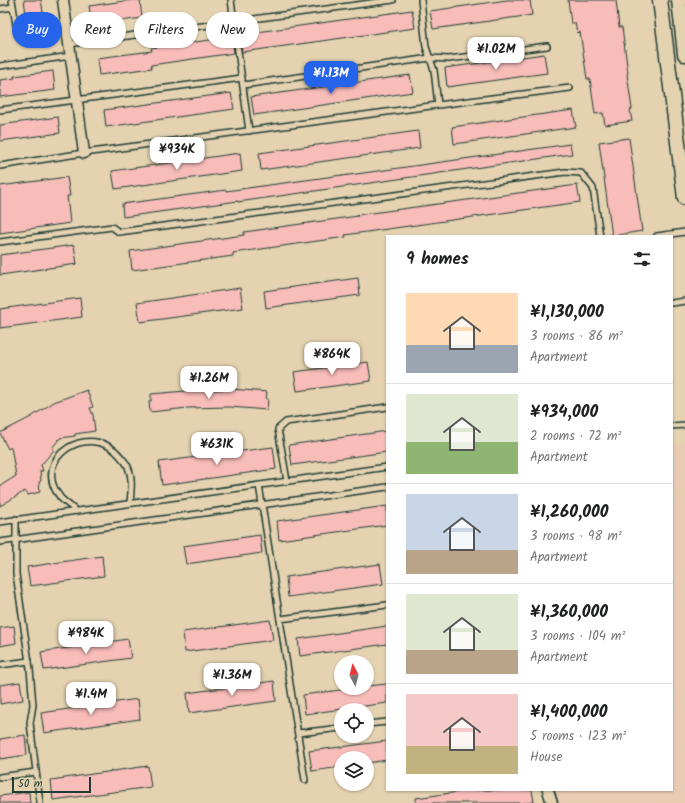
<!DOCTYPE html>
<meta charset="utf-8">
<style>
body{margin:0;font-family:Kalam,sans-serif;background:#f6f6f6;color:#202124;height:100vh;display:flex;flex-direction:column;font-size:15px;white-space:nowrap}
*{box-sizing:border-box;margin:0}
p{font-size:13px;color:#757577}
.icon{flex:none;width:22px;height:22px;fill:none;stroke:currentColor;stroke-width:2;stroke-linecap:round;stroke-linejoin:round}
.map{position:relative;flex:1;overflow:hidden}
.sheet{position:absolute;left:386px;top:235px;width:287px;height:556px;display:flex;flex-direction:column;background:#fff;border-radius:0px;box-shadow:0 1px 3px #0004}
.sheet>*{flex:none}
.guide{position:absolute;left:12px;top:12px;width:314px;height:36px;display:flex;gap:8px}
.needle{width:26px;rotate:353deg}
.tools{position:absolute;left:334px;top:655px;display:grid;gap:8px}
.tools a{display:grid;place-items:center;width:40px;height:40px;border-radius:50%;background:#fff;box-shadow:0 1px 3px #0004;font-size:20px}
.scale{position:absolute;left:12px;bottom:10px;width:79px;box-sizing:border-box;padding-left:4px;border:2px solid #1f3d34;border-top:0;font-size:11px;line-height:14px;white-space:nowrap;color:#1f3d34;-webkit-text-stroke:3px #e4d2b0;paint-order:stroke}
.price{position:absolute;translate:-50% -34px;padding:0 9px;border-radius:8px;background:#fff;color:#222;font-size:13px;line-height:26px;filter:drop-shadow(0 1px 2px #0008)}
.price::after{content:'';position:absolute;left:50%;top:24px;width:12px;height:9px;margin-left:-6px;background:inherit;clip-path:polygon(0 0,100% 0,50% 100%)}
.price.on{background:#2563eb;color:#fff}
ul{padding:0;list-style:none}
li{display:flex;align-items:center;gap:12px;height:100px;padding:0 20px}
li+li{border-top:1px solid #e0e0e0}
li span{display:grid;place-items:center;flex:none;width:112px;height:80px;border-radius:0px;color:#555}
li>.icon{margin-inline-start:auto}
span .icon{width:48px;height:48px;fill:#fffc;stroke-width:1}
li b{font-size:17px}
h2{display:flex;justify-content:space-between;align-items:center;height:48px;padding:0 20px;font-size:17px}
.chip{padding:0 14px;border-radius:18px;background:#fff;box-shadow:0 1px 3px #0004;font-size:14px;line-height:36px}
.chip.on{background:#2563eb;color:#fff}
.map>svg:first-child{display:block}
</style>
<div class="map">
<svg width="685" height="803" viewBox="0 0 685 803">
<rect width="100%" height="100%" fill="#e4d2b0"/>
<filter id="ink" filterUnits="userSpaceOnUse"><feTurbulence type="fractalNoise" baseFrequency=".025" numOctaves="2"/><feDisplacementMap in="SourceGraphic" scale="8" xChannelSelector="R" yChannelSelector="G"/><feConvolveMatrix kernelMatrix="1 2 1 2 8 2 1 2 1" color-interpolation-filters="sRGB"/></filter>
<g filter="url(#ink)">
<polygon fill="#eacbb3" points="685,444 685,803 559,803 555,790 672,790 672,446"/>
<g fill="#f8bcb9" stroke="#1f3d34">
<polygon points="24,0 41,0 43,12 26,14"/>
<polygon points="132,0 140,0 142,18 92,25 89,6"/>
<polygon points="507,0 530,0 532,15 433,29 430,11"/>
<polygon points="568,0 616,0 619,27 622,27 628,73 627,74 632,109 630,110 632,121 605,125 603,113 595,114 590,79 587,79 580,32 577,33 575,23 571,23"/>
<polygon points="412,10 415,28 242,52 240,35 243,35 243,34"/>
<polygon points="232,37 234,53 151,65 152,68 99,75 97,58 152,51 151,48"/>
<polygon points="544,54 547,73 447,87 445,68"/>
<polygon points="53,71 55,90 0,97 0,80 15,78 14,76"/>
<polygon points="410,75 413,92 254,115 251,97"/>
<polygon points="231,93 234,109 106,127 104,110"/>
<polygon points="573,110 576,127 454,144 452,127"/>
<polygon points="58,117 60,133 0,141 0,125"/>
<polygon points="418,131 420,148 261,170 259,153"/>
<polygon points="629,138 642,231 612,236 599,142"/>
<polygon points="570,144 572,154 238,202 238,201 123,217 122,204 226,190 226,191 342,175 342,176"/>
<polygon points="240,153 242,171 115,189 112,171"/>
<polygon points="67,177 70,196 67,196 70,223 0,233 0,186"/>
<polygon points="577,185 580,202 345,235 346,237 233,253 233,256 132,270 130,251 244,235 244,232 358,216 357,215"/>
<polygon points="74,245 77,264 0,275 0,255"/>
<polygon points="358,278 360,295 266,308 264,291"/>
<polygon points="240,288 243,308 140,322 137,303"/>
<polygon points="80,298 82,317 0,328 0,309"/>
<polygon points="368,362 371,381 297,391 294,372"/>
<polygon points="231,389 267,392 266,399 268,399 267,410 230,407 188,408 150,412 149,401 151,401 151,394 186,391"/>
<polygon points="87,390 93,407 90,408 93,415 95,431 75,434 75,436 60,438 52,448 54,450 41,465 43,471 40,471 41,481 39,482 40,492 28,495 25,491 0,506 0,486 16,476 11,447 8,449 0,433 31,417 54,402"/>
<polygon points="387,431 387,452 292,465 289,445"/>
<polygon points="273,447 276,469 162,485 159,462"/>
<polygon points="387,506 387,525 279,540 277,521"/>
<polygon points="260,535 262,553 186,564 183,546"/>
<polygon points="102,556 104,576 30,586 27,567"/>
<polygon points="380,564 383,584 288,597 286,577"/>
<polygon points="270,620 273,640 185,652 183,632"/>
<polygon points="14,626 16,643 0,646 0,628"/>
<polygon points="387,626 387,644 300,656 298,639"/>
<polygon points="128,639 131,658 44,670 41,652"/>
<polygon points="274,681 276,701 189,713 187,693"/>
<polygon points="20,682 23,700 0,704 0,685"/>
<polygon points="387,684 387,703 305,714 303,695 355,688 367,688 367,686"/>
<polygon points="138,699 140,719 44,733 41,713"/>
<polygon points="25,735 27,755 0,759 0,739"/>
<polygon points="387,741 387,760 367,763 367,758 341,758 341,767 312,771 309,751"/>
<polygon points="148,766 151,787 53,800 51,780"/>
<polygon points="472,790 532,790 534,802 524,803 416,803 416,798"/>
<polygon points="29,792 30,803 0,803 0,796"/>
</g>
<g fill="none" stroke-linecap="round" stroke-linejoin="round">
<defs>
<g id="lane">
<polyline points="12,0 16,25 24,31 67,26"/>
<polyline points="231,0 249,131"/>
<polyline points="421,0 426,47 434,70 438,105"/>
<polyline points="0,9 13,7"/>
<polyline points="69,44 393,0"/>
<polyline points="0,66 71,56"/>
<polyline points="243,85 430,58 449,59 547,46"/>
<polyline points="0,110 242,78"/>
<polyline points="0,166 84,153 438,105 570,88"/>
<polyline points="657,236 685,232"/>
<polyline points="0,242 112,227 119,232 565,172 581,173 593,188 600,236"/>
<polyline points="672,303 685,301"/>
<polyline points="672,426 685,425"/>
<polyline points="287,481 278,429 286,422 387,407"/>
<polyline points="259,485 305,780"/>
<path d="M 76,511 C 71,506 64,502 60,497 C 29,458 91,419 121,457 C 123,460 127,463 128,467 C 133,478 131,491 130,503"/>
<polyline points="16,519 16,574 30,669 33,705 30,723 40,803"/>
<polyline points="0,522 387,467"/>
<polyline points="0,542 387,487"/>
<polyline points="280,619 387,605"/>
<polyline points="0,665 29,661"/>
<polyline points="367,724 387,722"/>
<polyline points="298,733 341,728"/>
<polyline points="0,777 36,772"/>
</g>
<g id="street">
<polyline points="63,0 84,153"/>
<polyline points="548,790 552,803"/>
</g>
<g id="secondary">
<polyline points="660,0 685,198"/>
<polyline points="679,0 685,54"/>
</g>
</defs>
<use href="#lane" stroke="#1f3d34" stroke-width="8"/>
<use href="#street" stroke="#1f3d34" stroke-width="13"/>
<use href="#secondary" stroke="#1f3d34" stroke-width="17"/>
<use href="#lane" stroke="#e4d2b0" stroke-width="5"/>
<use href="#street" stroke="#e4d2b0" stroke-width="10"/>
<use href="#secondary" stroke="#e4d2b0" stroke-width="14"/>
</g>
</g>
</svg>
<div class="tools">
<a><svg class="needle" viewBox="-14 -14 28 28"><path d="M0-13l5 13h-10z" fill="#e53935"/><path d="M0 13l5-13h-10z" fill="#757577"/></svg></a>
<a><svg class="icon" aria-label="locate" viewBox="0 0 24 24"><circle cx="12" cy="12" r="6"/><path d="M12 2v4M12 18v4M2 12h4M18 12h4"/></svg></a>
<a><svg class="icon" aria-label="layers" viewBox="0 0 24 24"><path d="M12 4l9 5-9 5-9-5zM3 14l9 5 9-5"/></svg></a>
</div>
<div class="scale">50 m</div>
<b class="price" style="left:496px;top:71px">¥1.02M</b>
<b class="price on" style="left:331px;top:95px">¥1.13M</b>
<b class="price" style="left:177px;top:171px">¥934K</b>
<b class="price" style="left:332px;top:376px">¥864K</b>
<b class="price" style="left:209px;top:400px">¥1.26M</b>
<b class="price" style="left:217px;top:466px">¥631K</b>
<b class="price" style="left:86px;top:655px">¥984K</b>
<b class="price" style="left:232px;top:697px">¥1.36M</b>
<b class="price" style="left:91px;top:716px">¥1.4M</b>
<div class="guide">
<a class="chip on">Buy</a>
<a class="chip">Rent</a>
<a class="chip">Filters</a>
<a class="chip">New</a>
</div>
<section class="sheet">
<h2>9 homes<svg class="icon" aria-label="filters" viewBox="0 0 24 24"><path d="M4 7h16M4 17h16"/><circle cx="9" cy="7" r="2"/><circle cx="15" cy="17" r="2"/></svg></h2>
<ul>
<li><span style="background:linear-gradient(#ffd9b3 65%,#9aa5b1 0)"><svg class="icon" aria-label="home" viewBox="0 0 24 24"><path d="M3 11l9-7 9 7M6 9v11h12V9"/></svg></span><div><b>¥1,130,000</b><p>3 rooms · 86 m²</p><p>Apartment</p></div></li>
<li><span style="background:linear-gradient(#dfe7d0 60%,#8fb573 0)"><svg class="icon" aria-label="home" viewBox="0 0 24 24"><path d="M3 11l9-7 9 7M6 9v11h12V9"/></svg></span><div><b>¥934,000</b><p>2 rooms · 72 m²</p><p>Apartment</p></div></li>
<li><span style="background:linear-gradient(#c9d6e8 70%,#b9a48a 0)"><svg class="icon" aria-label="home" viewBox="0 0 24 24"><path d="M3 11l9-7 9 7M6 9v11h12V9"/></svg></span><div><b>¥1,260,000</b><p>3 rooms · 98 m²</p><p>Apartment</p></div></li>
<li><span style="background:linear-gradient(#dfe7d0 70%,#b9a48a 0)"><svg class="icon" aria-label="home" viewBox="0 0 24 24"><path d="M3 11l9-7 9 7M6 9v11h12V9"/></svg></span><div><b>¥1,360,000</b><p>3 rooms · 104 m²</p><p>Apartment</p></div></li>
<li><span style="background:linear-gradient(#f6c9c9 65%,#c2b280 0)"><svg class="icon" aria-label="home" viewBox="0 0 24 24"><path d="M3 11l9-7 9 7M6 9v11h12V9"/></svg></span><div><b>¥1,400,000</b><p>5 rooms · 123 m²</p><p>House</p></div></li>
</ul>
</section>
</div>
